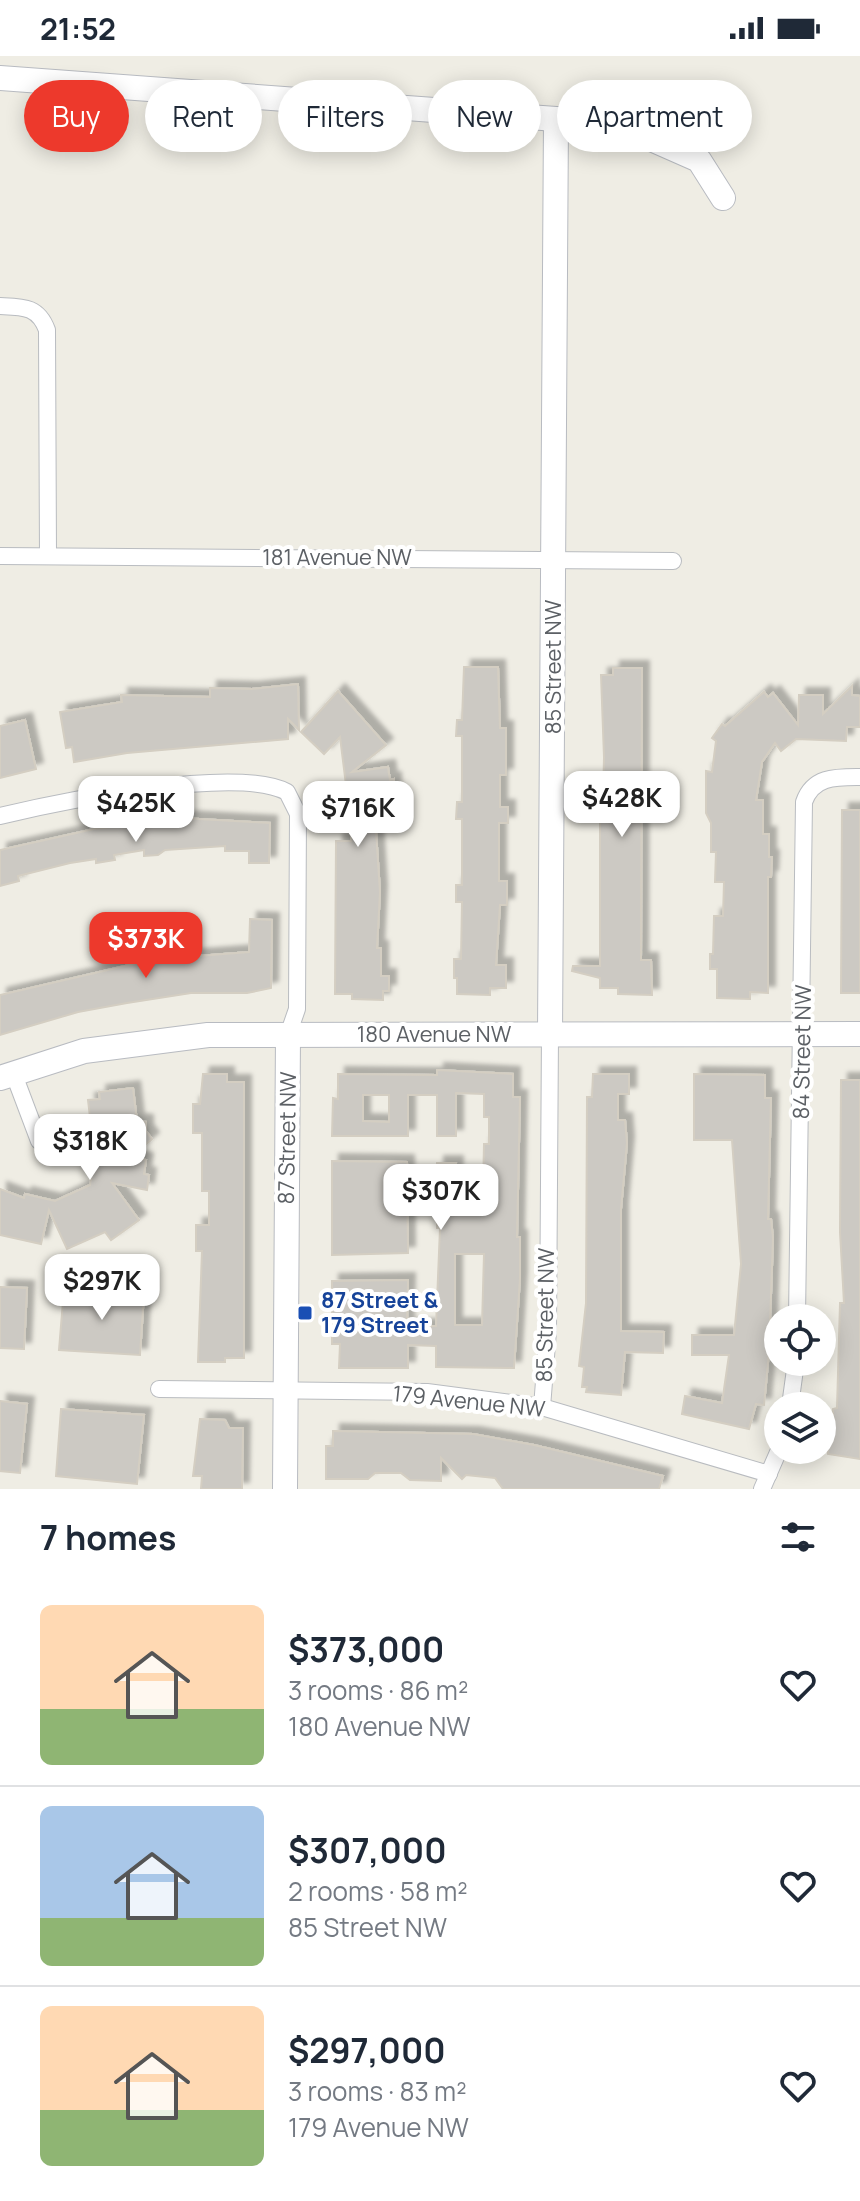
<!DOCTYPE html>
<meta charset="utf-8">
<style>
body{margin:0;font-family:Manrope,sans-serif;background:#f2f2f3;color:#1f2937;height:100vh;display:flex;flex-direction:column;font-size:30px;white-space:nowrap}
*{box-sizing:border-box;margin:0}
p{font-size:26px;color:#747a83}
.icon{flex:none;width:44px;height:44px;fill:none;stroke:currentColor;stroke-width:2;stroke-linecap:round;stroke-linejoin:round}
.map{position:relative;height:1433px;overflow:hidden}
.side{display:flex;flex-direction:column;background:#fff;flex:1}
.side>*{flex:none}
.top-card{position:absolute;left:24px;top:24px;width:812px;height:72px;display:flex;gap:16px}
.fabs{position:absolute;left:764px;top:1248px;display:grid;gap:16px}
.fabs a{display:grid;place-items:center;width:72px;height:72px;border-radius:50%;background:#fff;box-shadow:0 4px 20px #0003;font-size:40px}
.price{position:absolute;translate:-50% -68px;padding:0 18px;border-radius:16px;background:#fff;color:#222;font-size:26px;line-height:52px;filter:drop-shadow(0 2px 4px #0008)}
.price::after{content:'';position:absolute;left:50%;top:48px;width:24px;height:18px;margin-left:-12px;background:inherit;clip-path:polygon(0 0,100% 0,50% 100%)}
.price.on{background:#ed392c;color:#fff}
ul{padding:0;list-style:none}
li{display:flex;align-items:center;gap:24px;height:200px;padding:0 40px}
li+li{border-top:2px solid #e0e1e3}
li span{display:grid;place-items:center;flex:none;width:224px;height:160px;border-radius:12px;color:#555}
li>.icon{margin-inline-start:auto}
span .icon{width:96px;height:96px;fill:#fffc;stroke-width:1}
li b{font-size:34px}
h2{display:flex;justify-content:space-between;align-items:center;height:96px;padding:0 40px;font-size:34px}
.tag{padding:0 28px;border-radius:36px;background:#fff;box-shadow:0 4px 20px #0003;font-size:28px;line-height:72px}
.tag.on{background:#ed392c;color:#fff}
.status{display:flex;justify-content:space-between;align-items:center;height:56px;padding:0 40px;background:#fff;direction:ltr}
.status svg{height:22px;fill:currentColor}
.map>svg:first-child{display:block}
</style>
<div class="status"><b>21:52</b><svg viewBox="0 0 49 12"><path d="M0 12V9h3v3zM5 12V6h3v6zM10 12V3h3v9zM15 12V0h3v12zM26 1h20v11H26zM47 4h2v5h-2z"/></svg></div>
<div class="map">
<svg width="860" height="1433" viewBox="0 0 860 1433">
<defs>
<filter id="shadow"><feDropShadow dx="7" dy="-7" stdDeviation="2" flood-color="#0004"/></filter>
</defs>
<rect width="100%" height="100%" fill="#efede4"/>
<g fill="#ccc9c3" stroke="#d4cec2" stroke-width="2" fill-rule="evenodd" filter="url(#shadow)">
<polygon points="464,611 498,611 500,672 506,672 506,719 500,719 500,751 508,751 508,767 499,767 499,825 507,825 507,849 500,849 496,909 506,909 506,932 490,932 490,939 457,938 457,922 454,922 454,903 461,903 462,846 456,846 456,829 462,829 462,763 456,763 457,746 462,746 462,680 456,680 457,664 462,664"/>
<polygon points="613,612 642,612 641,904 651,904 652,939 618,938 618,932 600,932 600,922 572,915 573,910 600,910 600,743 603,743 604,701 601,619 613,619"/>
<polygon points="298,628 299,674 288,663 288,683 127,697 74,706 72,691 66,692 60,656 122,646 121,639 210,641 210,632 252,633"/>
<polygon points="852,630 852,639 860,640 860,671 847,671 846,685 796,683 781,695 775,687 762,706 756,744 763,744 763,778 769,778 769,801 772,801 771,821 768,821 768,937 750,936 750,943 717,942 717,913 710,913 710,898 713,898 714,860 723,860 724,826 715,826 716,796 711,796 711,767 706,757 706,715 712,716 716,685 712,682 722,668 725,670 764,636 768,641 773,637 798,669 799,639 823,639 823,658"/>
<polygon points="338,635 386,689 352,716 388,711 390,724 394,723 395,775 376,775 380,836 377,892 381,892 381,920 389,920 389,935 383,935 383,944 352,943 352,938 335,938 336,785 351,785 353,744 348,745 340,681 324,698 301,676"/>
<polygon points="25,664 36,713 0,722 0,670"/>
<polygon points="842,754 860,754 860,937 841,937"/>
<polygon points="182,762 270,767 269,807 249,807 249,795 225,795 225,790 165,794 158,799 144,800 144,794 114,799 115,804 96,807 96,803 70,807 18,820 19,825 0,830 0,794 94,773"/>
<polygon points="250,863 272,864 271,932 247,937 191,937 127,947 78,956 0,979 0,939 151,904 147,868 168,866 172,902 249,896"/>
<path d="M 437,1014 L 513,1018 L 513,1041 L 520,1041 L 517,1181 L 520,1181 L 520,1222 L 514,1312 L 436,1311 L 436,1290 L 408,1289 L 408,1312 L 339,1312 L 340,1288 L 332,1288 L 332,1225 L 408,1224 L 407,1270 L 436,1270 L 440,1172 L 437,1172 L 437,1153 L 440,1153 L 441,1126 L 437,1126 L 437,1107 L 456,1107 L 455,1133 L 483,1133 L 484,1088 L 489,1088 L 489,1061 L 484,1061 L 484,1038 L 456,1037 L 456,1080 L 437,1080 L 437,1039 L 408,1039 L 408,1080 L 332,1080 L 333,1042 L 338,1043 L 338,1018 L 437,1019 ZM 363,1039 L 389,1039 L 389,1066 L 363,1065 ZM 455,1198 L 484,1198 L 482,1269 L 455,1269 Z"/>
<polygon points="203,1018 227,1018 227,1026 244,1026 244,1302 225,1302 225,1306 198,1306 202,1195 196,1195 196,1169 209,1169 209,1135 202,1135 202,1077 193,1077 193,1048 200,1048"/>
<polygon points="593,1018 629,1018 629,1038 618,1038 618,1064 625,1064 627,1087 621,1153 621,1275 664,1276 663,1297 625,1296 621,1339 586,1336 587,1331 582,1331 584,1311 579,1310 586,1247 587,1041 592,1041"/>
<polygon points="694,1018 765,1019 765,1042 771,1042 768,1163 771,1163 773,1182 769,1296 764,1349 756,1348 749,1373 682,1358 685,1340 722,1347 729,1299 692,1299 692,1279 734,1279 741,1208 732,1084 694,1084"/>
<polygon points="841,1024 860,1024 860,1403 828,1398 828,1377 833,1377 833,1353 837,1352 840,1247 844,1247 840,1176"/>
<polygon points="133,1032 137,1065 146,1066 146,1075 152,1083 131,1101 146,1104 144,1118 149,1119 147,1134 112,1127 139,1164 111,1184 105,1176 67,1193 49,1154 41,1188 0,1179 0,1133 24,1142 25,1138 55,1145 90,1129 100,1061 90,1061 88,1044 100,1043 99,1036"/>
<polygon points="332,1105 407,1106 408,1197 332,1199"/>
<polygon points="0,1231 27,1232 24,1293 0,1292"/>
<polygon points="64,1233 144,1238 140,1299 59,1294"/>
<polygon points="0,1345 27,1348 20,1417 0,1415"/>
<polygon points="61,1353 144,1359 137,1428 56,1420"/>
<polygon points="200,1363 225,1364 229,1372 243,1372 242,1433 201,1433 202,1420 193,1420"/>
<polygon points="333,1375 473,1378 534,1389 663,1420 659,1433 503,1433 495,1422 466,1419 462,1423 441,1402 441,1425 410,1424 401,1417 375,1417 368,1423 326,1423 326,1390 333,1390"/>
</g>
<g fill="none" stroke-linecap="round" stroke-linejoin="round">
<defs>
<g id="street">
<path d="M 0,250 C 23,251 38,250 47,274 L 48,500"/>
<polyline points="0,500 673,505"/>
<path d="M 0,760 C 58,746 237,709 287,736 L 298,758 L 297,953 L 288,979"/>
<polyline points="13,1016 39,1085"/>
<path d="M 797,1262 L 804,746 C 813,720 836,721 860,721"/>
<polyline points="159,1333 427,1336 542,1351 769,1418"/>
<polyline points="790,1350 796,1306"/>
<polyline points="542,1351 548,1275 550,978"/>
<polyline points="762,1433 779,1394"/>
</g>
<g id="secondary">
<polyline points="0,22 556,63 640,78 699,104 723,142"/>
<polyline points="550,978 556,63"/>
<polyline points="0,1022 84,995 208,979 860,978"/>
<polyline points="285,1433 288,979"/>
</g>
</defs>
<use href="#street" stroke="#b9bcc0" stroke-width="18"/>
<use href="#secondary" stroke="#b8bbc1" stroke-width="26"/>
<use href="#street" stroke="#fff" stroke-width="16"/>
<use href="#secondary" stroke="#fff" stroke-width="24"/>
</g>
<rect fill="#1a4fb4" stroke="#fff" stroke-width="3" x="297" y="1249" width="16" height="16" rx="4"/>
<g text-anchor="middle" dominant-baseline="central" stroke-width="8" stroke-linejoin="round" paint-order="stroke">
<g font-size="22" fill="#5c6065" stroke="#fff">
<text x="337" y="501">181 Avenue NW</text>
<text transform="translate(553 611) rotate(-90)">85 Street NW</text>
<text x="434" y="978">180 Avenue NW</text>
<text transform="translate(802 996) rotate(-89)">84 Street NW</text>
<text transform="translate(287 1082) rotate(-89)">87 Street NW</text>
<text transform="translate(545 1259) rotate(-89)">85 Street NW</text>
<text transform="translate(469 1345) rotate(6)">179 Avenue NW</text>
</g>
<g font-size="22" font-weight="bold" fill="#164399" stroke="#fff" text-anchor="start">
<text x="321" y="1244">87 Street &amp;<tspan x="321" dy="25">179 Street</tspan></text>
</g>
</g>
</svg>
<div class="fabs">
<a><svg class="icon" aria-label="locate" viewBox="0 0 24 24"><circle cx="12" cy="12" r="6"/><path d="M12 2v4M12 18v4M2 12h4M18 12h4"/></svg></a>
<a><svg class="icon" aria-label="layers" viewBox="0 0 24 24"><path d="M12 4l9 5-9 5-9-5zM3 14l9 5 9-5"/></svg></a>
</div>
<b class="price" style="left:622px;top:783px">$428K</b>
<b class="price" style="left:136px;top:788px">$425K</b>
<b class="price" style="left:358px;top:793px">$716K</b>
<b class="price on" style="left:146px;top:924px">$373K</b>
<b class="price" style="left:90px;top:1126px">$318K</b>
<b class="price" style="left:441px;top:1176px">$307K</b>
<b class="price" style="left:102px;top:1266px">$297K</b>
<div class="top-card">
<a class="tag on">Buy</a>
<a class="tag">Rent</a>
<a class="tag">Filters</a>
<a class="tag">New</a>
<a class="tag">Apartment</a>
</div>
</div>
<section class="side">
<h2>7 homes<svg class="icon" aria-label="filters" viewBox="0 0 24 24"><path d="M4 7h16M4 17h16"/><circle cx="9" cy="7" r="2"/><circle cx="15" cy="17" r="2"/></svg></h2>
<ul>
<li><span style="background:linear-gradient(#ffd9b3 65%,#8fb573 0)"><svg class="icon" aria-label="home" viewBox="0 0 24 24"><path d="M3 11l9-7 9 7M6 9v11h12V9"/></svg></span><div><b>$373,000</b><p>3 rooms · 86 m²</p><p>180 Avenue NW</p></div><svg class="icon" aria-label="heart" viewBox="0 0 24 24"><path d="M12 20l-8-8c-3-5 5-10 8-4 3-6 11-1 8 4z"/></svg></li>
<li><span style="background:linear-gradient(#a9c7e8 70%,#8fb573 0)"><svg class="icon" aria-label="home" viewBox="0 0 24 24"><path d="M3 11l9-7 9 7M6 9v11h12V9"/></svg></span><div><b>$307,000</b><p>2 rooms · 58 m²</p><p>85 Street NW</p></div><svg class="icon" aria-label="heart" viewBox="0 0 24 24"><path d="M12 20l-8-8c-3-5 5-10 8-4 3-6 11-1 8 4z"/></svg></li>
<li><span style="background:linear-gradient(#ffd9b3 65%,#8fb573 0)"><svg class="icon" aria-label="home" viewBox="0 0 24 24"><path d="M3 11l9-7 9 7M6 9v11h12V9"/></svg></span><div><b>$297,000</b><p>3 rooms · 83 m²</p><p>179 Avenue NW</p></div><svg class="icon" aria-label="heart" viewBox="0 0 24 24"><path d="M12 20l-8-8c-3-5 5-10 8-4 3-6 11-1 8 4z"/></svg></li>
</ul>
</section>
